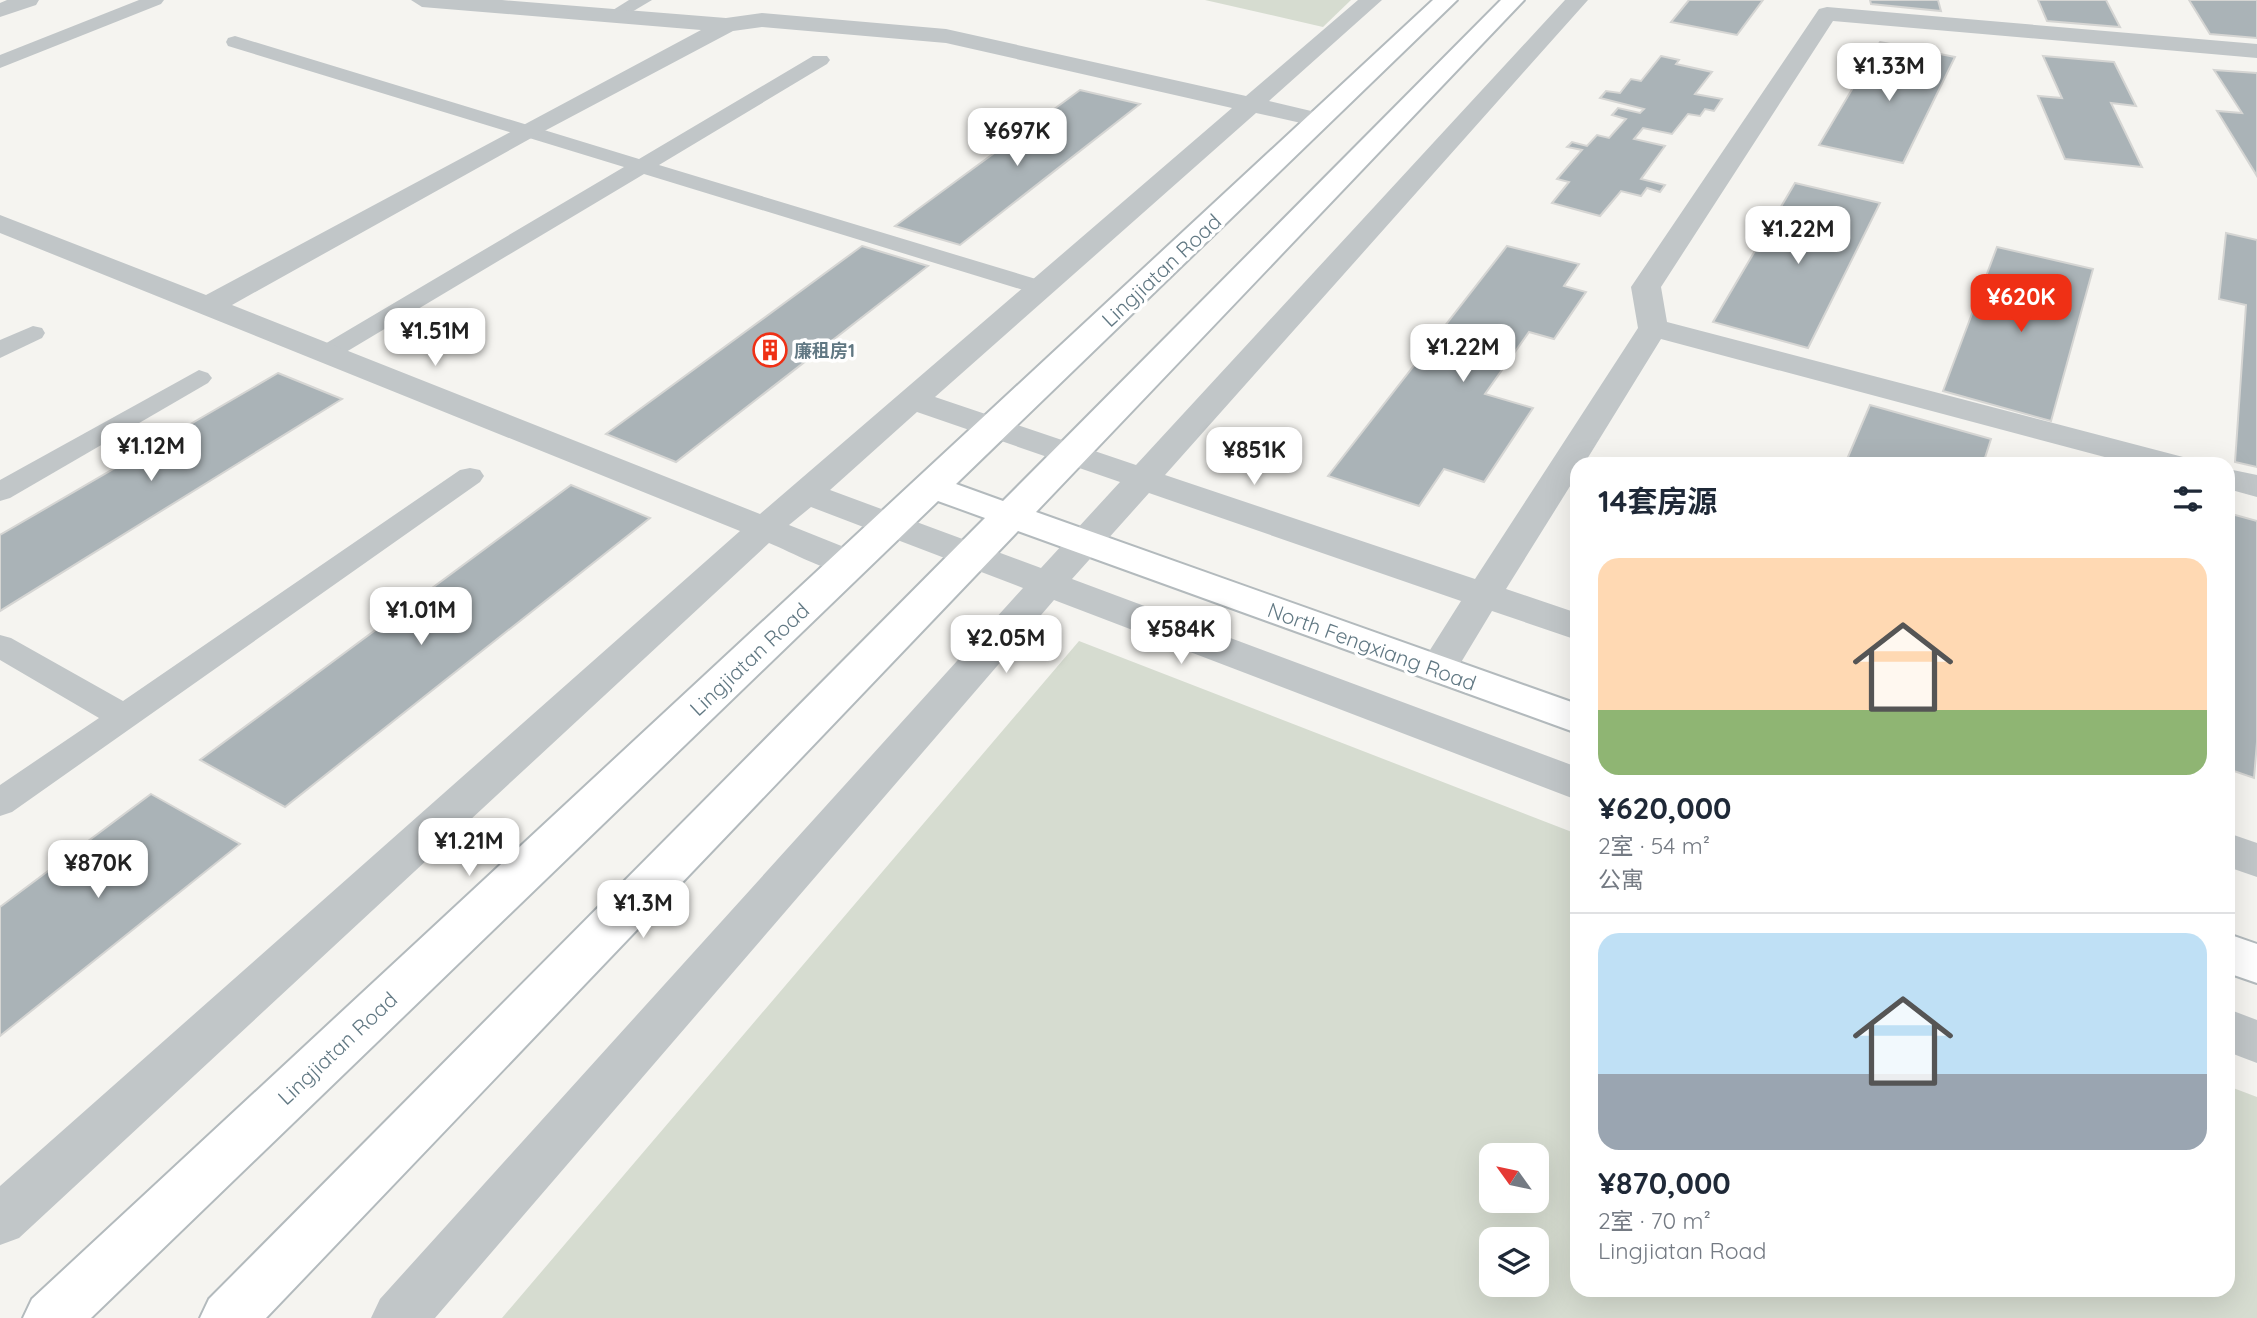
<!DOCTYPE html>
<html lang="zh">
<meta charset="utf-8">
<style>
body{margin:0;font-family:Quicksand,"Noto Sans SC",sans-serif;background:#f6f6f7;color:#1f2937;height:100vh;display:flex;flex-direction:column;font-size:26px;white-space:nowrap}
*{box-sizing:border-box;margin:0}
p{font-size:23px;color:#747a83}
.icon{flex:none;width:38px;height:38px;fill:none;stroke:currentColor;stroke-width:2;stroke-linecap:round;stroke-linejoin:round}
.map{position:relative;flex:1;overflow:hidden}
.details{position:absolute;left:1570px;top:457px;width:665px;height:840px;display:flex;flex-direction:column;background:#fff;border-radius:21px;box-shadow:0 7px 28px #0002}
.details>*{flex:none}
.needle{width:46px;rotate:303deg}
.buttons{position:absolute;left:1479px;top:1143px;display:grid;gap:14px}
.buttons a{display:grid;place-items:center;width:70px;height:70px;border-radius:14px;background:#fff;box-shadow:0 7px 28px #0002;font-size:35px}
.price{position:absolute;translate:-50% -60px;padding:0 16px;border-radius:14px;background:#fff;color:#222;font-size:23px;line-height:46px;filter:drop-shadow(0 2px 4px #0008)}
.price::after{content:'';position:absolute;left:50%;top:42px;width:21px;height:16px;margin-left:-10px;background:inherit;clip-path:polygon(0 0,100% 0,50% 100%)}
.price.selected{background:#ef3015;color:#fff}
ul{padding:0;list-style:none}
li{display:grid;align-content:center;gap:14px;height:371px;padding:0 28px}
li+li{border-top:2px solid #e0e1e3}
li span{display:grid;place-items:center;height:217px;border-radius:21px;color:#555}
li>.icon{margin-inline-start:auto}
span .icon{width:126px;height:126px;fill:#fffc;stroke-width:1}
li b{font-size:30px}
h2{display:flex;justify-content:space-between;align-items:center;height:84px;padding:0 28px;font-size:30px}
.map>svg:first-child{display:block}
</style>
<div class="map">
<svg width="2257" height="1318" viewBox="0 0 2257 1318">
<rect width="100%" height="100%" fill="#f5f4f0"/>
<g fill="#d6dcd0" fill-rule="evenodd">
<polygon points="1205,0 1351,0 1323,27"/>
<path d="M 1079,641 L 1577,834 L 1577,1290 L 2228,1290 L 2228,1086 L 2257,1097 L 2257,1318 L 502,1318 ZM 1491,1155 L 1536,1155 L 1536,1200 L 1491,1200 ZM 1491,1239 L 1536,1239 L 1536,1284 L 1491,1284 Z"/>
</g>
<g fill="#aab3b7" stroke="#d5d5d3" stroke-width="2">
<polygon points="1689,0 1763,0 1737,35 1671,22"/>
<polygon points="1870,0 1938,0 1941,11 1871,4"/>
<polygon points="2038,0 2106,0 2120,27 2047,21"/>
<polygon points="2189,0 2257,0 2257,38 2210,34"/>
<polygon points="1880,42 1955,57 1903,163 1819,145"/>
<polygon points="1661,56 1679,60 1676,64 1712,72 1695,94 1722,99 1714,111 1705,109 1700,116 1688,114 1672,134 1643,128 1634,139 1665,146 1641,179 1665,185 1660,192 1647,188 1641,196 1621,191 1600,216 1552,203 1569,182 1557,179 1582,150 1567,147 1572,142 1587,146 1597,135 1609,138 1626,119 1612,115 1618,108 1640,113 1644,109 1600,98 1606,91 1620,93 1631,79 1641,81"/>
<polygon points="2043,56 2114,62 2136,106 2111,103 2142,167 2065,159 2038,96 2062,98"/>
<polygon points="2214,70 2257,73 2257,176 2217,111 2242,113"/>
<polygon points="1080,90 1140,104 960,245 895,226"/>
<polygon points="1795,183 1880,203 1808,348 1713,322"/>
<polygon points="2226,233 2257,240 2257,467 2235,462 2246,305 2219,299"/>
<polygon points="862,246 928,266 676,462 606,434"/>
<polygon points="1507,246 1579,264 1564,286 1586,292 1554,339 1529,332 1485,394 1533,408 1484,482 1444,469 1419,506 1328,476"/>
<polygon points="1997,247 2093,269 2051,421 1943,391"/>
<polygon points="278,373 342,399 0,611 0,535"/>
<polygon points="1870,405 1991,439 1983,464 1845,464"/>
<polygon points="571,485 650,518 285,807 200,760"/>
<polygon points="2228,513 2257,521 2257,742 2254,778 2228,769"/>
<polygon points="151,794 240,844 0,1036 0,907"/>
</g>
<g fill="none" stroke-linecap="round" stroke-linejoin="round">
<defs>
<g id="secondary">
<polygon points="1433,0 1457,0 956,484 1003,501 1501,0 1524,0 1036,512 1577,704 1577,733 1018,531 266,1318 200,1318 209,1299 985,518 938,501 91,1318 23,1318 32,1299"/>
<polygon points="2228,934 2257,944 2257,983 2228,973"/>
</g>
</defs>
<use href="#secondary" stroke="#b3babd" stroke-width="4"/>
<g fill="#c1c6c8" fill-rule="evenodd">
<polygon points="139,0 164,0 161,4 0,68 0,55"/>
<polygon points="629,0 652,0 620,19 608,19 605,15"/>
<polygon points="235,36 639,159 813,56 827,56 830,60 827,64 659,165 1049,283 1053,288 1049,293 1033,293 644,174 336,358 318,358 314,353 318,348 624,167 228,46 226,42 228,38"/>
<polygon points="33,326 42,328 45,333 42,338 0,358 0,340"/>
<polygon points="199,370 208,373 212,378 208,383 10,498 0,501 0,480"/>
<polygon points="470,468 480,470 484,476 480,482 12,812 0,816 0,785 99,718 0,660 0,635 11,638 123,701 460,470"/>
</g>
<g fill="#c1c6c8" fill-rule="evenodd">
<polygon points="7,0 39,0 36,5 0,17 0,3"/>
<path d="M 411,0 L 502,0 L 726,18 L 762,13 L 946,29 L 1246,96 L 1358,0 L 1382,0 L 1269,101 L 1328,115 L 1331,120 L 1328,125 L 1319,127 L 1256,113 L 935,397 L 1136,465 L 1565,0 L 1588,0 L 1165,475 L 1475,579 L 1638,328 L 1631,287 L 1819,9 L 1827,7 L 2257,44 L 2257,58 L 1833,21 L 1661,287 L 1667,322 L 2183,457 L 2188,464 L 2131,464 L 1661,339 L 1584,464 L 1577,464 L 1577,475 L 1506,589 L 1577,613 L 1577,640 L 1492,611 L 1451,679 L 1437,683 L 1423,679 L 1418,669 L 1461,601 L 1149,493 L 1072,579 L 1577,767 L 1577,800 L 1054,600 L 435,1318 L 371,1318 L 380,1299 L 1023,588 L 811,507 L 789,525 L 864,555 L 869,563 L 864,571 C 835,579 797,554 769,543 L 19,1238 L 0,1245 L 0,1186 L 740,531 L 0,233 L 0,215 L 206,295 L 701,30 L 422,7 ZM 762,27 L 946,43 L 1232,108 L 760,514 L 232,305 L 535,136 L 733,31 ZM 917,412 L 1120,482 L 1041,568 L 830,490 Z"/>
<polygon points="2228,469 2257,475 2257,497 2228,489"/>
<polygon points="2228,833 2257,843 2257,877 2228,867"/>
<polygon points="2228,1009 2257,1020 2257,1063 2228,1052"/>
</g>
<use href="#secondary" fill="#fff" fill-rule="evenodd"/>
</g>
<defs>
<symbol id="building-ring" viewBox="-11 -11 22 22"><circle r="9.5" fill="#fff" stroke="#ef3015" stroke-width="1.5"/><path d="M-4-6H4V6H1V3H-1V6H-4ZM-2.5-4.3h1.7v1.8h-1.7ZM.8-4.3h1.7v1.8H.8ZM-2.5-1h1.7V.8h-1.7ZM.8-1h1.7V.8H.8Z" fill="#ef3015"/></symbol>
</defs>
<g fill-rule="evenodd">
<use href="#building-ring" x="751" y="331" width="38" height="38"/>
</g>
<g text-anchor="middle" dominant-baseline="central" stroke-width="7" stroke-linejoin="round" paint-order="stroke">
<g font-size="18" font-weight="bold" fill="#617883" stroke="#fff" text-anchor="start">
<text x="794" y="350">廉租房1</text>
</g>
<g font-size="21" fill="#617883" stroke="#fff">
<text transform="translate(1161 270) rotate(-43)">Lingjiatan Road</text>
<text transform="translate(1372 646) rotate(20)">North Fengxiang Road</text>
<text transform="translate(749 659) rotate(-43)">Lingjiatan Road</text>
<text transform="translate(337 1048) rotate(-43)">Lingjiatan Road</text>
</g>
</g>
</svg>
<div class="buttons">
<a><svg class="needle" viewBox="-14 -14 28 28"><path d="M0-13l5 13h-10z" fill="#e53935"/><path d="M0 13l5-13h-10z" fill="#747a83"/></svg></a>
<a><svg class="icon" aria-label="layers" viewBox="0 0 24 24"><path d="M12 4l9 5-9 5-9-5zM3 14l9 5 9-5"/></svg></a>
</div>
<b class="price" style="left:1889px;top:103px">¥1.33M</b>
<b class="price" style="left:1017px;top:168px">¥697K</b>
<b class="price" style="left:1798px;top:266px">¥1.22M</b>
<b class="price selected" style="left:2021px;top:334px">¥620K</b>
<b class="price" style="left:435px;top:368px">¥1.51M</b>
<b class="price" style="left:1463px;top:384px">¥1.22M</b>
<b class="price" style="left:151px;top:483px">¥1.12M</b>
<b class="price" style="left:1254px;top:487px">¥851K</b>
<b class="price" style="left:421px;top:647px">¥1.01M</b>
<b class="price" style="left:1181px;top:666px">¥584K</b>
<b class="price" style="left:1006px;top:675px">¥2.05M</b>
<b class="price" style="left:469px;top:878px">¥1.21M</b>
<b class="price" style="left:98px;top:900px">¥870K</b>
<b class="price" style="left:643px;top:940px">¥1.3M</b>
<section class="details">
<h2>14套房源<svg class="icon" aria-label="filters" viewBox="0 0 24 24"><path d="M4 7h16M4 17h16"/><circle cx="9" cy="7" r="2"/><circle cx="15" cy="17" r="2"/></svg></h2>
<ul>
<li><span style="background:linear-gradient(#ffd9b3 70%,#8fb573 0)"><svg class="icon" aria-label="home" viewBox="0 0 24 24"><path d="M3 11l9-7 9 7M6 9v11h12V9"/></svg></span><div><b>¥620,000</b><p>2室 · 54 m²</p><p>公寓</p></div></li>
<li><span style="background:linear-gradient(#bfe0f5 65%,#9aa5b1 0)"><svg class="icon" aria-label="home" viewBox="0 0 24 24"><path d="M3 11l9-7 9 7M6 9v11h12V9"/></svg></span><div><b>¥870,000</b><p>2室 · 70 m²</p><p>Lingjiatan Road</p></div></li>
</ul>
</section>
</div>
